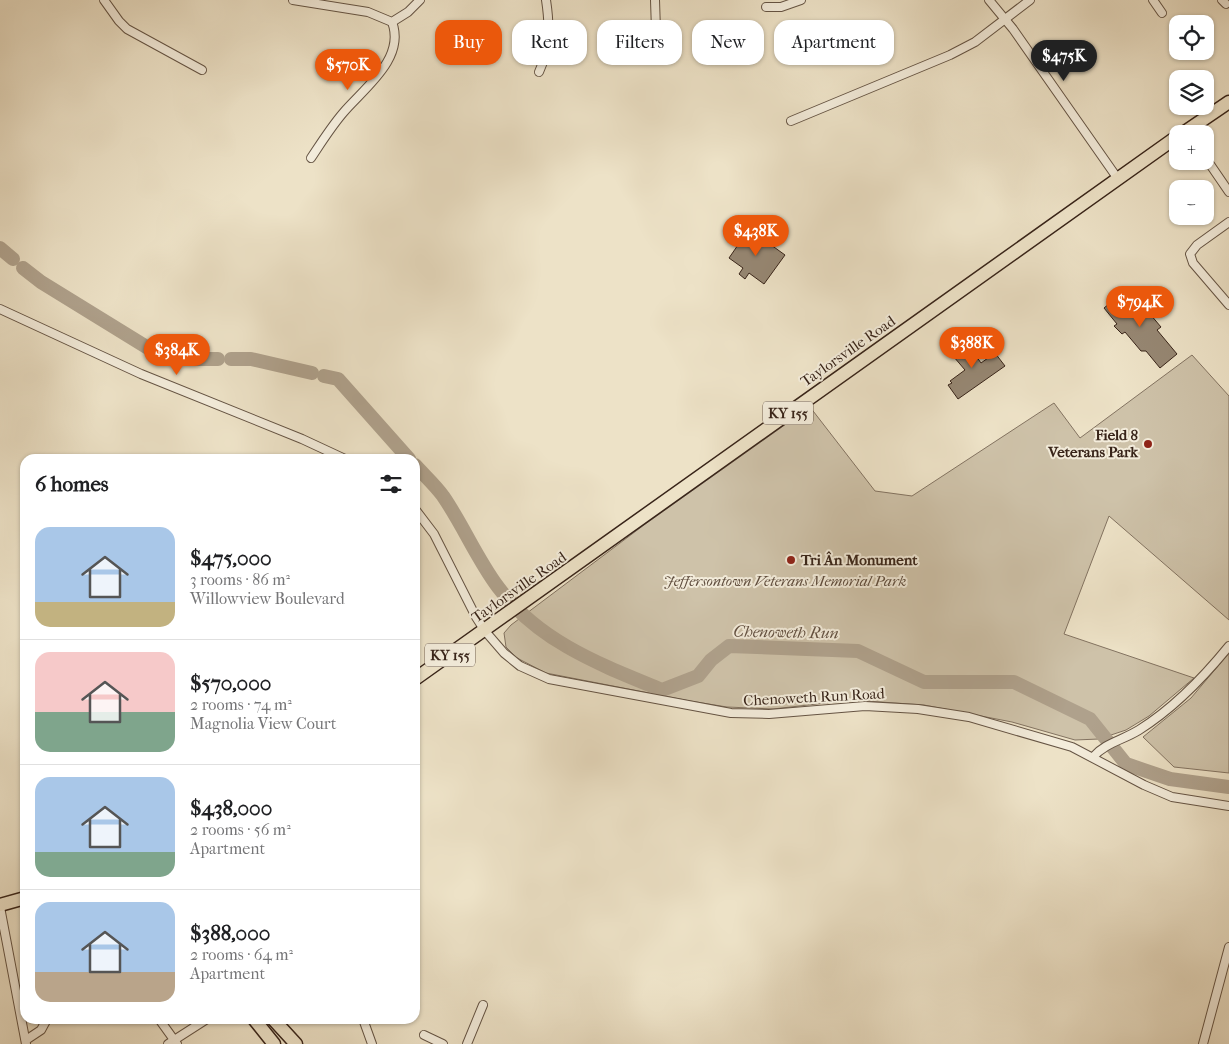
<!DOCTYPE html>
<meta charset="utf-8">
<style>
body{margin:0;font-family:"IM FELL French Canon",serif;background:#f2f2f2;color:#202124;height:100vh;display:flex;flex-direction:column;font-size:19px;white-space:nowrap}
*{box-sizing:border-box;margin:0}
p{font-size:16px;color:#757577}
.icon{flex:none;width:28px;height:28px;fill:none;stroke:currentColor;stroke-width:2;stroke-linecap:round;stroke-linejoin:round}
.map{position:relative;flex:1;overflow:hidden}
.sheet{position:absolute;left:20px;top:454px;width:400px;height:570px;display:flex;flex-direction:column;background:#fff;border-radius:15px;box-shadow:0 1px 4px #0004}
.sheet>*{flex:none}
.hud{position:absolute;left:435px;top:20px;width:475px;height:45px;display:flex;gap:10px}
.fabs{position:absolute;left:1169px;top:15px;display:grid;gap:10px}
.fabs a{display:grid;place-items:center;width:45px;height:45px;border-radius:10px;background:#fff;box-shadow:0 1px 4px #0004;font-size:25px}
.price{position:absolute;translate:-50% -42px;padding:0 11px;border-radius:18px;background:#ea580c;color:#fff;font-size:16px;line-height:32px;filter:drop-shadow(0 1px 2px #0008)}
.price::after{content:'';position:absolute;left:50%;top:30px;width:15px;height:11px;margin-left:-8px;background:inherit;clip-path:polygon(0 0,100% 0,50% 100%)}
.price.on{background:#222;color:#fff}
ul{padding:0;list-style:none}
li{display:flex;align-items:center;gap:15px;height:125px;padding:0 15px}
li+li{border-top:1px solid #e0e0e0}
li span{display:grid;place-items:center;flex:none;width:140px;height:100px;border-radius:15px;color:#555}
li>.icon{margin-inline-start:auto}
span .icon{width:60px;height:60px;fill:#fffc;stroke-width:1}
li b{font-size:21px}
h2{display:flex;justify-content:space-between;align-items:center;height:60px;padding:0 15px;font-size:21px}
.chip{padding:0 18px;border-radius:15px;background:#fff;box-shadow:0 1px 4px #0004;font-size:18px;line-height:45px}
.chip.on{background:#ea580c;color:#fff}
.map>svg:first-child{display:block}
</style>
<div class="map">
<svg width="1229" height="1044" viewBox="0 0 1229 1044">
<rect width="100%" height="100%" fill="#ede2c7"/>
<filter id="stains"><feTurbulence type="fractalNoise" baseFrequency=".004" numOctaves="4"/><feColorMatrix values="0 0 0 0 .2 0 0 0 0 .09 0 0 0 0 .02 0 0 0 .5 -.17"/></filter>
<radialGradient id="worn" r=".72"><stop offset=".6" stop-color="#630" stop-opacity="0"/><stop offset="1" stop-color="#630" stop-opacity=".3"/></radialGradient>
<g fill="#cec2a9" stroke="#837361">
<polygon points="1192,355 1229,396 1229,620 1109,516 1064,634 1194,678 1149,716 1126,730 1099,739 1075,740 1012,722 924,705 852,700 773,709 727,707 690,701 546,673 517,658 506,647 504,633 511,625 644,525 810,407 875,491 912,496 1054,403 1080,438"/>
<polygon points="1229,653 1229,773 1174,767 1143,737 1191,698"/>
</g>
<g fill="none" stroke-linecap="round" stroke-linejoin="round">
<g stroke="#afa18c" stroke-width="14">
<polyline points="0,248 13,259"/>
<polyline points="23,268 41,282 166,359 218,359"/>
<polyline points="231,359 251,359 312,373"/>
<polyline points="324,376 338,379 409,459"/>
<path d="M 415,465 C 424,475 435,485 443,496 C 463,525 477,559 498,587 C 539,642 601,665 662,690 L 698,676 L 711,660 L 729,646 L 858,651 L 924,682 L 1014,682 L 1090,719 L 1126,764 L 1170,779 L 1229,787"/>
</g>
</g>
<g fill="#968773" stroke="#382419">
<polygon points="749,229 785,255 764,284 749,273 745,279 739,274 743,268 729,258"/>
<polygon points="1121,294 1125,299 1133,294 1161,327 1157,330 1177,354 1160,368 1146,351 1141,351 1125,332 1122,334 1114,326 1117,324 1104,308"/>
<polygon points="964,339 981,363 995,353 1005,366 958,399 948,385 952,383 950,381 965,370 948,350"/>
</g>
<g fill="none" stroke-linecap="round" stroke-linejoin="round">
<defs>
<g id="minor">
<polyline points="104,0 119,21 127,29 202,70"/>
<polyline points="293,0 368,12 392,22 408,12 420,0"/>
<polyline points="655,0 657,60"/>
<polyline points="989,0 1013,29 1118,179"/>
<polyline points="1153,0 1162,13"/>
<polyline points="1222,0 1226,4"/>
<polyline points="766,7 781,7 801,0"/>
<path d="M 539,72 C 550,48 550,26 546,0"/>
<polyline points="791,121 950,55 975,42 1030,0"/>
<polyline points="1205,157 1229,192"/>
<path d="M 311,158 C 321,143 331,127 343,113 C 363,89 406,59 392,22"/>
<polyline points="1229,222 1197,245 1190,254 1193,263 1229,305"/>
<polyline points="0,309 141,374 302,439 345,459"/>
<polyline points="415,509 434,534 476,617 485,631 504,653 520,666 549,679 731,713 769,714 865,706 918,709 969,717 1072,747 1144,785 1172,797 1229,806"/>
<path d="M 1093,757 C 1105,743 1123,740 1139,730 C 1174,708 1203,678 1229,646"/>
<polyline points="0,907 26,1044"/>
<polyline points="159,1019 177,1044"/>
<polyline points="363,1019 372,1044"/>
<polyline points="424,1035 443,1044"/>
<polyline points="26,1040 41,1030 47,1019"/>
<polyline points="168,1044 207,1019"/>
<polyline points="467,1044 483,1005"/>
<polyline points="1203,1044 1229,947"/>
</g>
<g id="primary">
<polyline points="1182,134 1229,102"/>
<polyline points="415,679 1178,136"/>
<polyline points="0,905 25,898"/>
<polyline points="254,1019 274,1044"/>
<polyline points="273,1019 296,1044"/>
</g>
</defs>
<use href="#minor" stroke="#655444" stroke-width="10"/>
<use href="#primary" stroke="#382419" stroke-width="15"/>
<use href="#minor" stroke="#f3ecdb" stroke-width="8"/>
<use href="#primary" stroke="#ede2c7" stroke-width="12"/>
</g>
<g fill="#8f2418" stroke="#f3ecdb" stroke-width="2">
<circle cx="1148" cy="444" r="5"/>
<circle cx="791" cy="560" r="5"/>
</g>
<g text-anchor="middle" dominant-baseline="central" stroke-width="4" stroke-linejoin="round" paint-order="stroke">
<g fill="#f3ecdb" stroke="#706053" stroke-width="1">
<rect x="763" y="401.5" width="50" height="23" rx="4"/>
<rect x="425" y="643.5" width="50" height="23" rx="4"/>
</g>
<g font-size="14" font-weight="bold" fill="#382419">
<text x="788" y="413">KY 155</text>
<text x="450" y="655">KY 155</text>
</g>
<g font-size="15" fill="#382419" stroke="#f3ecdb">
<text transform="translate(848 351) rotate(-35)">Taylorsville Road</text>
<text transform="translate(519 587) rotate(-35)">Taylorsville Road</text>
<text transform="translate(814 697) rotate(-3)">Chenoweth Run Road</text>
</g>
<g font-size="15" font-weight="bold" fill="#382419" stroke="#f3ecdb" text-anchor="end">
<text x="1138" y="435">Field 8<tspan x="1138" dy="17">Veterans Park</tspan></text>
<text x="801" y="560" text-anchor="start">Tri Ân Monument</text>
</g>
<g font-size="15" font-style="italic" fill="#5e4c3d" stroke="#f3ecdb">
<text x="785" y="581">Jeffersontown Veterans Memorial Park</text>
</g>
<g font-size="16" font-style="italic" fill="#625041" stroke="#f3ecdb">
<text transform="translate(786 632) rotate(1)">Chenoweth Run</text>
</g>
</g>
<rect width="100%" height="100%" filter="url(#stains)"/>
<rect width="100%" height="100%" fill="url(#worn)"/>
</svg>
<div class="fabs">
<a><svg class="icon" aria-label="locate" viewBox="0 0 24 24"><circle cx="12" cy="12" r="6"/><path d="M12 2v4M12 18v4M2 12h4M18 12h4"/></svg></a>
<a><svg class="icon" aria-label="layers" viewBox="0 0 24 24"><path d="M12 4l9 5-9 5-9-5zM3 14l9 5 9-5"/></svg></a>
<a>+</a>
<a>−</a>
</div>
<b class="price on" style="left:1064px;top:82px">$475K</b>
<b class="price" style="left:348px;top:91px">$570K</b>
<b class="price" style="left:756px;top:257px">$438K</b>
<b class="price" style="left:1140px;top:328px">$794K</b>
<b class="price" style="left:972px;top:369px">$388K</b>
<b class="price" style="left:177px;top:376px">$384K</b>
<div class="hud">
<a class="chip on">Buy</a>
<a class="chip">Rent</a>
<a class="chip">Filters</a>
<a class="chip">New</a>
<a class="chip">Apartment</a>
</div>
<section class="sheet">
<h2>6 homes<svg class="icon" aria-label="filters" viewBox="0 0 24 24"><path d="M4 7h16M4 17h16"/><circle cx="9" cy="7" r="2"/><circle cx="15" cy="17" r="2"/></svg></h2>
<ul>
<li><span style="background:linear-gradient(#a9c7e8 75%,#c2b280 0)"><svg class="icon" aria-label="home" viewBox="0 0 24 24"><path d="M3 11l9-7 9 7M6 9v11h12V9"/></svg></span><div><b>$475,000</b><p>3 rooms · 86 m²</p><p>Willowview Boulevard</p></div></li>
<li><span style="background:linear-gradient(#f6c9c9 60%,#7fa58c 0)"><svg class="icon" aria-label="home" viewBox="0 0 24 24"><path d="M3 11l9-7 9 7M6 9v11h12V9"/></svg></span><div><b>$570,000</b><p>2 rooms · 74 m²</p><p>Magnolia View Court</p></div></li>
<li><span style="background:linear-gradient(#a9c7e8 75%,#7fa58c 0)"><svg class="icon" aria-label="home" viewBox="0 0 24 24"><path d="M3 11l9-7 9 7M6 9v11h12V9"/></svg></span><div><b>$438,000</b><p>2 rooms · 56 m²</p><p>Apartment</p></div></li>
<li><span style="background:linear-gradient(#a9c7e8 70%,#b9a48a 0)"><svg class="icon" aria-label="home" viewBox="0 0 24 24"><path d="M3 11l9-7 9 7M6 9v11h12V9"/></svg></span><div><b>$388,000</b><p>2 rooms · 64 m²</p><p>Apartment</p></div></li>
</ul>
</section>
</div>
